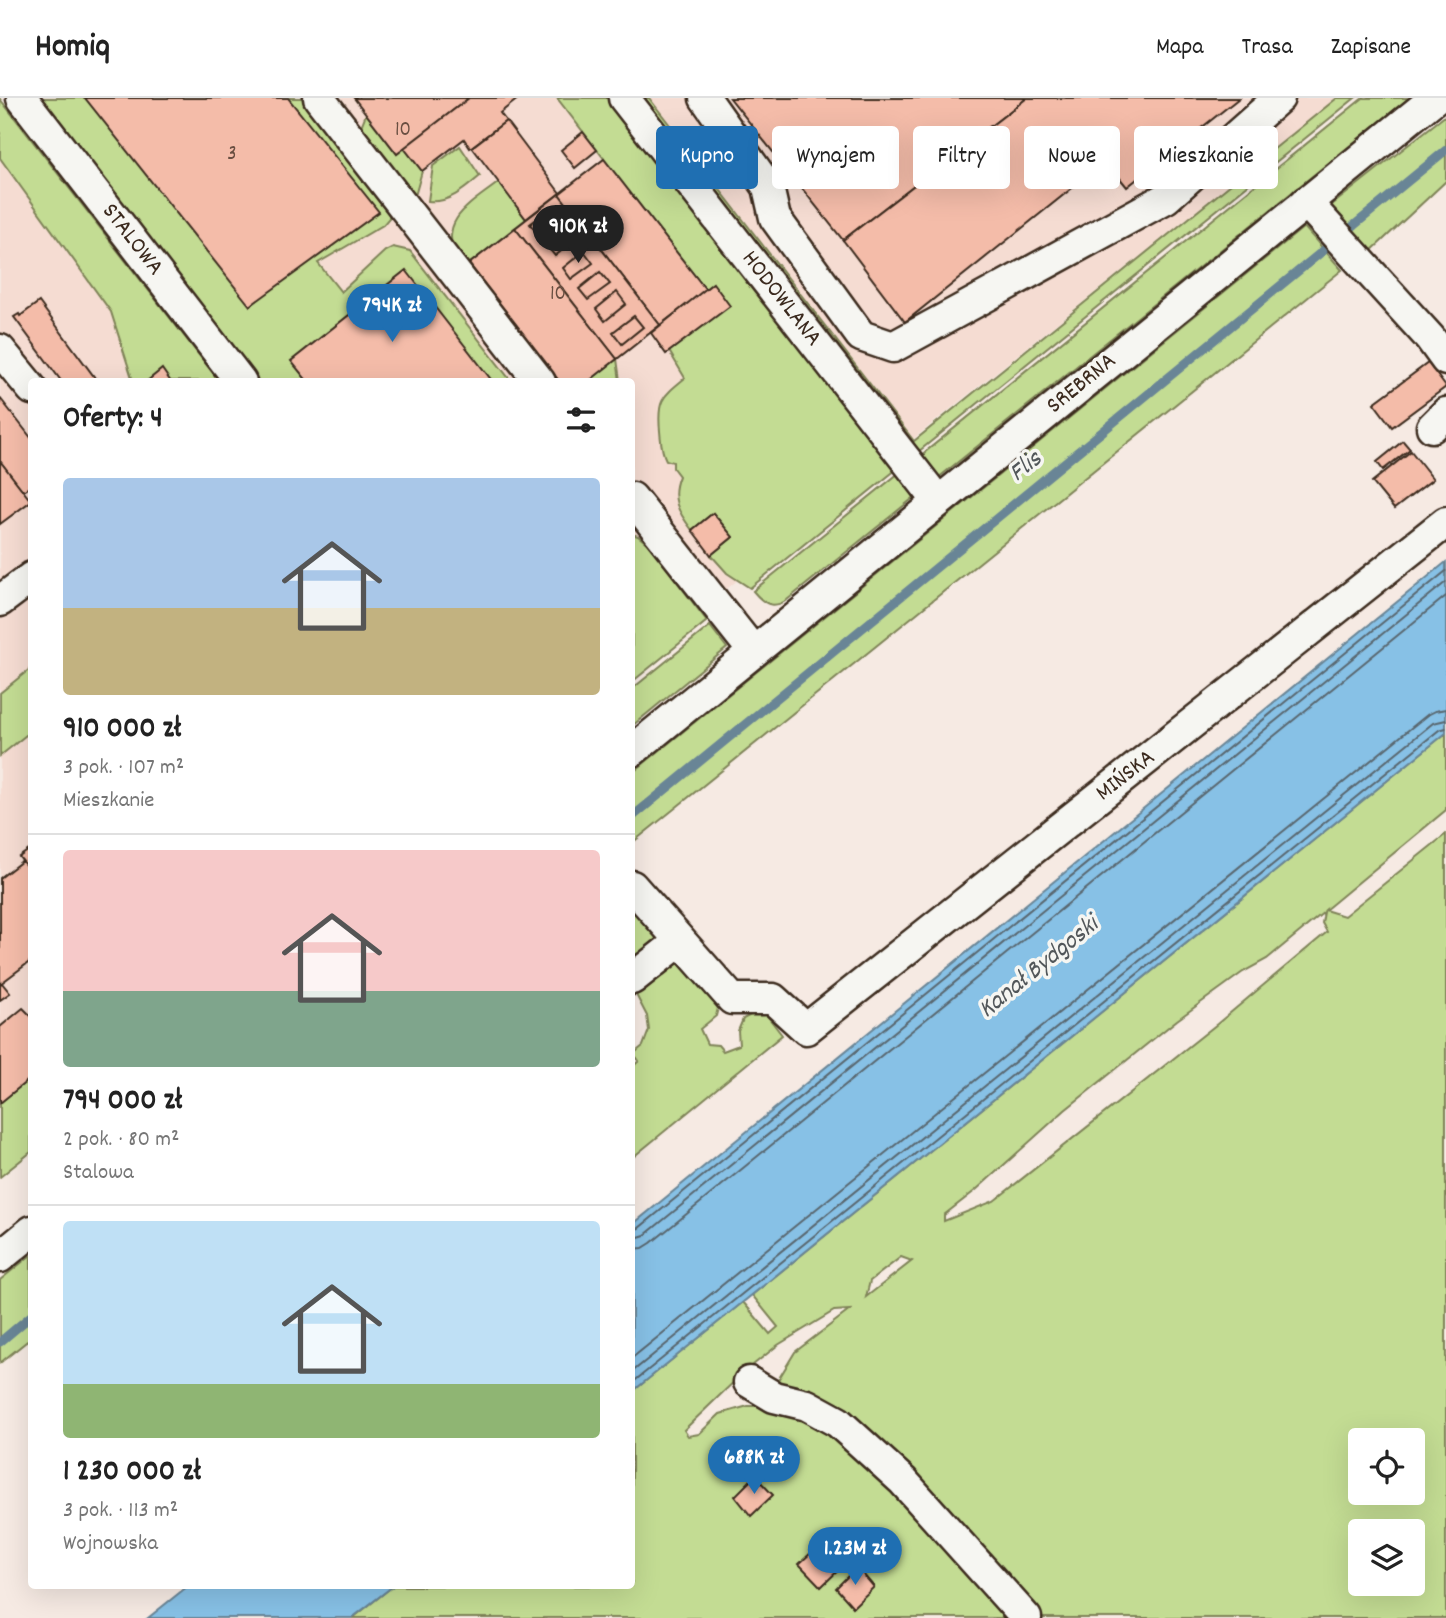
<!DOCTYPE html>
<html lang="pl">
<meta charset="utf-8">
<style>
body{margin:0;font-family:Dekko,sans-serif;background:#f2f2f2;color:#222;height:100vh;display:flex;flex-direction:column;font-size:26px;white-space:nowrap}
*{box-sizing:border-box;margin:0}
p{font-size:23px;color:#767676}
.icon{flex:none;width:38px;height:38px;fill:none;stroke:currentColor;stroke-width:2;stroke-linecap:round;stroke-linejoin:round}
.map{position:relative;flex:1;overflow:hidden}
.side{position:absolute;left:28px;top:280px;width:607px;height:1211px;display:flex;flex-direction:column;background:#fff;border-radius:7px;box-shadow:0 7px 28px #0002}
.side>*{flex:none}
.banner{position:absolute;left:656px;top:28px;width:665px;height:63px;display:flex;gap:14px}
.fabs{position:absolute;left:1348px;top:1330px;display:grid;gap:14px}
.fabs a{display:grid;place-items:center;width:77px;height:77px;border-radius:7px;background:#fff;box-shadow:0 7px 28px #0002;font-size:35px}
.price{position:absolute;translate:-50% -60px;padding:0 16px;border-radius:24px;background:#1f6fb2;color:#fff;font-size:23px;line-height:46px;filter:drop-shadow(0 2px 4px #0008)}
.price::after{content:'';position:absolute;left:50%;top:42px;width:21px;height:16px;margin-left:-10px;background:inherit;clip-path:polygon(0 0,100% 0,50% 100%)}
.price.active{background:#222;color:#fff}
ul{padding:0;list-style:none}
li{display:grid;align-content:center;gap:14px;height:371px;padding:0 35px}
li+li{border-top:2px solid #e0e0e0}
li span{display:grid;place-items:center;height:217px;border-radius:7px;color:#555}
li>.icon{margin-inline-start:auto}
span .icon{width:126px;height:126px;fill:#fffc;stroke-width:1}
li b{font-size:30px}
h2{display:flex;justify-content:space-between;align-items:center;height:84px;padding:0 35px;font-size:30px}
.tag{padding:0 24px;border-radius:7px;background:#fff;box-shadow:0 7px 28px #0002;font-size:24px;line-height:63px}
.tag.active{background:#1f6fb2;color:#fff}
header{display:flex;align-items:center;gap:42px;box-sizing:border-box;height:98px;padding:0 35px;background:#fff;border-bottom:2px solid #e0e0e0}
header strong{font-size:33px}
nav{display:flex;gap:38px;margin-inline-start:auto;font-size:24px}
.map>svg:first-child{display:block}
</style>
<header>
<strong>Homiq</strong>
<nav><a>Mapa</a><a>Trasa</a><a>Zapisane</a></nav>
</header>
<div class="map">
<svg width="1446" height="1520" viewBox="0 0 1446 1520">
<rect width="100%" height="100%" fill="#f6eae3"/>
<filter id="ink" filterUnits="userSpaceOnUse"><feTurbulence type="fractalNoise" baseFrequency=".0143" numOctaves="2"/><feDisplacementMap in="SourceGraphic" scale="14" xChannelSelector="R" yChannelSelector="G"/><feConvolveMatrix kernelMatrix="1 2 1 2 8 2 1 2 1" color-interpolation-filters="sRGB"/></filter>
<g filter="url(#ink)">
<g fill="#f5dcd2">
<polygon points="52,0 1337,0 632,567 632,284 270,283"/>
<polygon points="0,46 182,283 32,284 32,1054 0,1079"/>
</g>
<g fill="#c3dc93" stroke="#7f8358" stroke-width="2" fill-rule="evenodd">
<polygon points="33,0 302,0 389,117 389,120 383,127 318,165 341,194 385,153 393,149 410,153 511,283 252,283"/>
<path d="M 557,0 L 649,0 L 914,343 L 1337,0 L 1355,0 L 750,490 L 727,475 L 711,457 L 733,439 L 713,415 L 692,432 C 678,414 670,400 679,378 L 673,370 L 673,364 L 666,362 C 661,353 661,343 660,333 C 657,302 662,299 685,280 L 669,253 L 713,185 L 705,191 Z"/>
<path d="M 1363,0 L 1409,0 L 787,502 C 772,512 763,505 753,493 Z"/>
<polygon points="0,1 219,283 133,283 111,214 0,60"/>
<polygon points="366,16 397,56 404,50 422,73 415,98 360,31"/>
<polygon points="1446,17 1446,83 1370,154 1328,110"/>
<path d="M 460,48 L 480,78 C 466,90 448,106 428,103 L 433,68 Z"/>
<path d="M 499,84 L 526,121 L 469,166 L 461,157 L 457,159 C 436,122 474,104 499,84 Z"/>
<polygon points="1304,129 1342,172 632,745 632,675"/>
<polygon points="617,261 620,283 588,283"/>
<polygon points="632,436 638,438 648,446 707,523 632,584"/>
<polygon points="710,528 727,550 632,628 632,591"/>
<polygon points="31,570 31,633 0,658 0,595"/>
<path d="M 1446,635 L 1446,712 L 1325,812 L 1344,818 L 1446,736 L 1446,1520 L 1033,1520 L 924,1395 L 850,1324 L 833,1310 L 808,1298 L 796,1299 L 785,1294 L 778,1282 L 795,1254 L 850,1212 L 834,1213 L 778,1247 L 743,1275 L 684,1332 L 688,1338 L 699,1336 L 720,1316 L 748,1308 L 783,1308 L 802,1312 L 831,1327 L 869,1360 L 1016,1520 L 353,1520 L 393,1488 L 632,1488 L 632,1294 L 743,1204 L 770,1236 L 778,1229 L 752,1197 ZM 1324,814 L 1322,825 L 1327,834 L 1217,926 L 994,1103 L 944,1123 L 944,1117 L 976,1092 L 1065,1012 L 1177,922 L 1243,874 L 1267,861 ZM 901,1159 L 912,1163 L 866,1199 L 870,1183 ZM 1360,1342 L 1412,1342 L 1412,1395 L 1360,1395 ZM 1360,1433 L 1412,1433 L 1412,1486 L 1360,1486 Z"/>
<polygon points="632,801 657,838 656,844 641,854 642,861 632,869"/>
<polygon points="676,856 719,906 716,918 700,931 707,946 718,947 723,953 739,947 738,933 743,921 762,911 782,937 632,1060 632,969 639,963 637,960 632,964 632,957 643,948 649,932 647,918 632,889"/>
<polygon points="31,979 31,1054 0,1079 0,1005"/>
<polygon points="31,1157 31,1240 0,1265 0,1182"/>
</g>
<g fill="#87c1e6" stroke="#698596" stroke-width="2">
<polygon points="1446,464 1446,635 632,1294 632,1127"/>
<polygon points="188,1488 393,1488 352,1520 148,1520"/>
</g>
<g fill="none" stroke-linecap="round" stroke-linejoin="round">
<g stroke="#59666e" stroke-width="2">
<polyline points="632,1132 639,1130 1446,473"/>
<polyline points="632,1141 645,1137 1446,484"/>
<polyline points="632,1151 643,1150 651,1145 1446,498"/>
<polyline points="632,1260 1427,617 1435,613 1446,611"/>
<polyline points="632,1274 1433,625 1446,622"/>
<polyline points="632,1285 1439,632 1446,630"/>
</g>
<g stroke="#698596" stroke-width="9">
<polyline points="632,719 1446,52"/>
<polyline points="0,1244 32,1217"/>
</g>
</g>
<g fill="#f4bca9" stroke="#3b2a1e" stroke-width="2">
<polygon points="85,0 288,0 379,114 250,208"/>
<polygon points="354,0 469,0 397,56"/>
<polygon points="469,0 519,0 500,15 506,23 470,50 464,41 422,73 404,50"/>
<polygon points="730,0 1027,0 843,142"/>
<polygon points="1027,0 1239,0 1127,89 1106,63 905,224 843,142"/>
<polygon points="506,23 560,95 526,121 472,49"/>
<polygon points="583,34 597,52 575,70 561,52"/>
<polygon points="604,61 706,192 660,227 559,96"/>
<polygon points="559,96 660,227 617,261 515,130"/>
<polygon points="552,110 561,122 539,138 530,126"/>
<polygon points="515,130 617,261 588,284 560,284 469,166"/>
<polygon points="567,130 576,141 555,158 546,147"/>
<polygon points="584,153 593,165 571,181 563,170"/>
<polygon points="406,172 493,284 308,284 291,263"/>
<polygon points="600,174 610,186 588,202 579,191"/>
<polygon points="713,185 730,208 666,256 651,235"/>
<polygon points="617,194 626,206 605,223 596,211"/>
<polygon points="39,204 95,280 91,284 62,284 14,219 19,216 20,218"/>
<polygon points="634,218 643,229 622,246 613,234"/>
<polygon points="1428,265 1446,289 1392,329 1374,305"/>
<polygon points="162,271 171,284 146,284"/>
<polygon points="0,300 32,341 32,387 23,393 0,363"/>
<polygon points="1403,343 1410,351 1383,372 1377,364"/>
<polygon points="1411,353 1433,381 1394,411 1372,384"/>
<polygon points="0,363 31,403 0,426"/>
<polygon points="713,415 733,439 711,457 692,432"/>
<polygon points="32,750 32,775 19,759"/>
<polygon points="22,763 32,775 32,862 0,886 0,780"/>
<polygon points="2,885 10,895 0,902 0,886"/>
<polygon points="23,910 32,919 32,979 0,1005 0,929"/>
<polygon points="755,1378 773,1397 751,1418 735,1398"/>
<polygon points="827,1440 848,1463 821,1489 799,1466"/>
<polygon points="857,1469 874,1489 853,1509 836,1490"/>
</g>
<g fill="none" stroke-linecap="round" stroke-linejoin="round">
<defs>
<g id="minor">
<polyline points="22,0 241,284"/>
<polyline points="319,0 540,284"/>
<polyline points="624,0 938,403"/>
<polyline points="705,0 768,89 775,120 861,238 893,249 1166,100 1279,0"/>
<polyline points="1306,104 1430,240 1446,262"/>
<polyline points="0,252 32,291"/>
<polyline points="1432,329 1446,315"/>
<polyline points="632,400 753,553"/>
<polyline points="0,503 32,479"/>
<polyline points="632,653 1435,0"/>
<polyline points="632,788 732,901 773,901 806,931 1446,424"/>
<polyline points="632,881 680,843"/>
<polyline points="0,1159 32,1133"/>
<polyline points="749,1284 774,1299 807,1307 838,1324 903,1383 1026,1520"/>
</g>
</defs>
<use href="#minor" stroke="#3b2a1e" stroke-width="35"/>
<use href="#minor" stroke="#f6f6f2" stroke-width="30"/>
</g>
</g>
<g text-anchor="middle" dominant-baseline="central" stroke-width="7" stroke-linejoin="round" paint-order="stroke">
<g font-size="21" fill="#694e41">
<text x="403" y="33">10</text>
<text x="232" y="57">3</text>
<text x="558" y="197">10</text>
</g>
<g font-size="24" fill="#3b2a1e" stroke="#f6f6f2">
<text transform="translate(132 142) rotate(52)">STALOWA</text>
<text transform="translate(781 201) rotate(52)">HODOWLANA</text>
<text transform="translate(1082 286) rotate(-39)">SREBRNA</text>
<text transform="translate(1126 678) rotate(-38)">MIŃSKA</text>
</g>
<g font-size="26" font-style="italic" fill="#52575a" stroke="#f6f6f2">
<text transform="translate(1026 369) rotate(-39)">Flis</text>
<text transform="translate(1039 870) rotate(-39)">Kanał Bydgoski</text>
</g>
</g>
</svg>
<div class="fabs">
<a><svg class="icon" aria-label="locate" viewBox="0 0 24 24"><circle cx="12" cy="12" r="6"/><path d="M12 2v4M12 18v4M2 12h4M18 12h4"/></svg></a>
<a><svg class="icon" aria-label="layers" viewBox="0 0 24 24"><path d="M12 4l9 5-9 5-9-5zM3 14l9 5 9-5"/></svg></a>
</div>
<b class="price active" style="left:578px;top:167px">910K zł</b>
<b class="price" style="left:392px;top:246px">794K zł</b>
<b class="price" style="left:754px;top:1398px">688K zł</b>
<b class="price" style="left:855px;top:1489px">1.23M zł</b>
<div class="banner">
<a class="tag active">Kupno</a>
<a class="tag">Wynajem</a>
<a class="tag">Filtry</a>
<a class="tag">Nowe</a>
<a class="tag">Mieszkanie</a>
</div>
<section class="side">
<h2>Oferty: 4<svg class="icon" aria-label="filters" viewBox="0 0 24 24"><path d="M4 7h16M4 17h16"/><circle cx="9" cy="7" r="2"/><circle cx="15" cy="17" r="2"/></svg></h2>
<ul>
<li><span style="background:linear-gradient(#a9c7e8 60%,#c2b280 0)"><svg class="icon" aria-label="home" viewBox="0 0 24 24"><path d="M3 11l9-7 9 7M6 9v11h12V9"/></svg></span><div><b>910 000 zł</b><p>3 pok. · 107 m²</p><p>Mieszkanie</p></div></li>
<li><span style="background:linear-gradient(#f6c9c9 65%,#7fa58c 0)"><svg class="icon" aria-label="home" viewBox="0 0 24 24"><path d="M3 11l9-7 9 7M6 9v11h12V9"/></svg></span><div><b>794 000 zł</b><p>2 pok. · 80 m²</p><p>Stalowa</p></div></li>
<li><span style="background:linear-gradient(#bfe0f5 75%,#8fb573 0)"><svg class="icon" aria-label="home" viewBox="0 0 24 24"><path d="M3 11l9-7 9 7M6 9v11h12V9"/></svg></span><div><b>1 230 000 zł</b><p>3 pok. · 113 m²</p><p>Wojnowska</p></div></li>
</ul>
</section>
</div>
